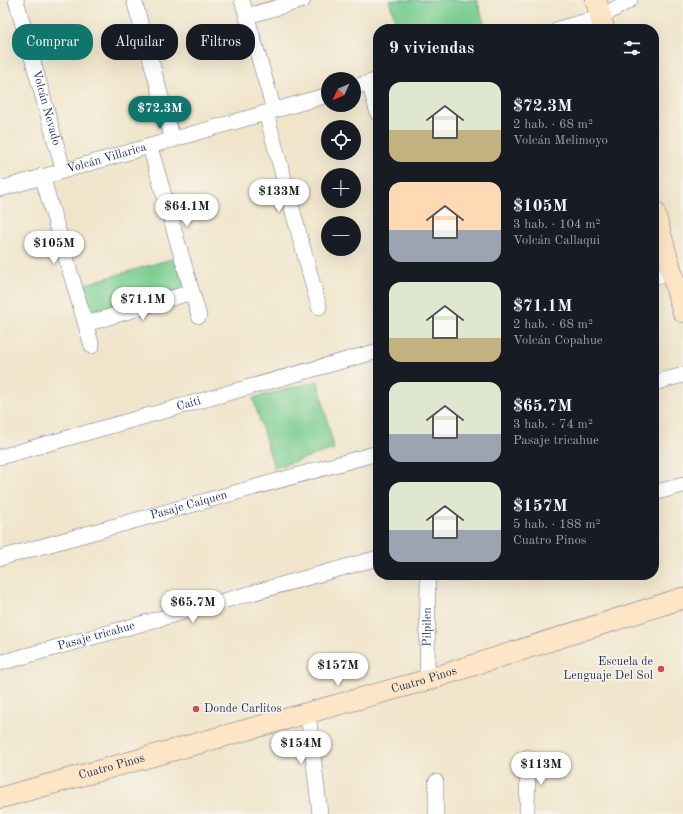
<!DOCTYPE html>
<html lang="es">
<meta charset="utf-8">
<style>
body{margin:0;font-family:"Old Standard TT",serif;background:#20242c;color:#f1f3f6;height:100vh;display:flex;flex-direction:column;font-size:15px;white-space:nowrap}
*{box-sizing:border-box;margin:0}
p{font-size:13px;color:#9ea1a6}
.icon{flex:none;width:22px;height:22px;fill:none;stroke:currentColor;stroke-width:2;stroke-linecap:round;stroke-linejoin:round}
.map{position:relative;flex:1;overflow:hidden}
.drawer{position:absolute;left:373px;top:24px;width:286px;height:556px;display:flex;flex-direction:column;background:#171b24;border-radius:16px;box-shadow:0 4px 16px #0002}
.drawer>*{flex:none}
.top-card{position:absolute;left:12px;top:24px;width:301px;height:36px;display:flex;gap:8px}
.needle{width:26px;rotate:226deg}
.fabs{position:absolute;left:321px;top:72px;display:grid;gap:8px}
.fabs a{display:grid;place-items:center;width:40px;height:40px;border-radius:50%;background:#171b24;box-shadow:0 4px 16px #0002;font-size:20px}
.price{position:absolute;translate:-50% -34px;padding:0 9px;border-radius:14px;background:#fff;color:#222;font-size:13px;line-height:26px;filter:drop-shadow(0 1px 2px #0008)}
.price::after{content:'';position:absolute;left:50%;top:24px;width:12px;height:9px;margin-left:-6px;background:inherit;clip-path:polygon(0 0,100% 0,50% 100%)}
.price.current{background:#0f766e;color:#fff}
ul{padding:0;list-style:none}
li{display:flex;align-items:center;gap:12px;height:100px;padding:0 16px}
li span{display:grid;place-items:center;flex:none;width:112px;height:80px;border-radius:12px;color:#555}
li>.icon{margin-inline-start:auto}
span .icon{width:48px;height:48px;fill:#fffc;stroke-width:1}
li b{font-size:17px}
h2{display:flex;justify-content:space-between;align-items:center;height:48px;padding:0 16px;font-size:17px}
.chip{padding:0 14px;border-radius:16px;background:#171b24;box-shadow:0 4px 16px #0002;font-size:14px;line-height:36px}
.chip.current{background:#0f766e;color:#fff}
.map>svg:first-child{display:block}
</style>
<div class="map">
<svg width="683" height="814" viewBox="0 0 683 814">
<rect width="100%" height="100%" fill="#f7f3e8"/>
<filter id="ink" filterUnits="userSpaceOnUse"><feTurbulence type="fractalNoise" baseFrequency=".025" numOctaves="2"/><feDisplacementMap in="SourceGraphic" scale="8" xChannelSelector="R" yChannelSelector="G"/><feConvolveMatrix kernelMatrix="1 2 1 2 8 2 1 2 1" color-interpolation-filters="sRGB"/></filter>
<filter id="wash" filterUnits="userSpaceOnUse"><feTurbulence type="fractalNoise" baseFrequency=".012" numOctaves="4" result="noise"/><feDisplacementMap in="SourceGraphic" scale="16" xChannelSelector="R" yChannelSelector="G"/><feGaussianBlur stdDeviation="0.9" result="paint"/><feColorMatrix in="noise" values="0 0 0 0 0 0 0 0 0 0 0 0 0 0 0 0 0 1.4 0 .05"/><feComposite in="paint" operator="in"/></filter>
<g filter="url(#wash)">
<rect width="100%" height="100%" fill="#f0e5cb"/>
<g fill="#7ace91" stroke="#4a7e78">
<polygon points="389,0 477,0 486,29 398,29"/>
<polygon points="175,258 185,289 91,315 82,285"/>
<polygon points="318,381 334,449 274,468 253,398"/>
</g>
</g>
<g filter="url(#ink)">
<g fill="none" stroke-linecap="round" stroke-linejoin="round">
<defs>
<g id="street">
<path id="s1" d="M 16,0 L 63,169"/>
<polyline points="134,0 173,140"/>
<polyline points="242,0 274,110"/>
<polyline points="247,16 303,0"/>
<polyline points="558,29 601,17 630,0"/>
<polyline points="369,83 378,114"/>
<polyline points="354,87 378,80"/>
<polyline points="266,113 319,307"/>
<polyline points="150,147 199,316"/>
<polyline points="42,176 92,346"/>
<path id="s2" d="M 0,189 L 328,95"/>
<polyline points="654,277 671,273"/>
<polyline points="86,324 192,292"/>
<polyline points="654,383 683,375"/>
<path id="s3" d="M 0,457 L 378,351"/>
<polyline points="654,493 683,485"/>
<path id="s4" d="M 0,558 L 378,453"/>
<path id="s5" d="M 0,663 L 378,558"/>
<path id="s6" d="M 427,680 L 428,575"/>
<polyline points="308,713 320,814"/>
<polyline points="436,814 436,782"/>
<polyline points="527,814 528,757"/>
</g>
<g id="secondary">
<polyline points="596,0 604,29"/>
<polyline points="654,211 683,312"/>
<path id="s7" d="M 0,798 L 427,680 L 683,598"/>
</g>
</defs>
<use href="#street" stroke="#666f84" stroke-width="16"/>
<use href="#secondary" stroke="#666f84" stroke-width="22"/>
<use href="#street" stroke="#fff" stroke-width="15"/>
<use href="#secondary" stroke="#fde5c5" stroke-width="21"/>
</g>
</g>
<g fill="#d1495b" stroke="#f7f3e8" stroke-width="1.5">
<circle cx="661" cy="669" r="4"/>
<circle cx="196" cy="709" r="4"/>
</g>
<g text-anchor="middle" dominant-baseline="central" stroke-width="3.5" stroke-linejoin="round" paint-order="stroke">
<g font-size="12" fill="#1b2f5e" stroke="#f7f3e8">
<text stroke="none"><textPath href="#s1" startOffset="112">Volcán Nevado</textPath></text>
<text stroke="none"><textPath href="#s2" startOffset="111">Volcán Villarica</textPath></text>
<text stroke="none"><textPath href="#s3" startOffset="196">Caiti</textPath></text>
<text stroke="none"><textPath href="#s4" startOffset="196">Pasaje Caiquen</textPath></text>
<text stroke="none"><textPath href="#s6" startOffset="53">Pilpilen</textPath></text>
<text stroke="none"><textPath href="#s5" startOffset="100">Pasaje tricahue</textPath></text>
<text stroke="none"><textPath href="#s7" startOffset="440">Cuatro Pinos</textPath></text>
<text stroke="none"><textPath href="#s7" startOffset="116">Cuatro Pinos</textPath></text>
</g>
<g font-size="12" fill="#1b2f5e" stroke="#f7f3e8" text-anchor="end">
<text x="653" y="662">Escuela de<tspan x="653" dy="14">Lenguaje Del Sol</tspan></text>
<text x="204" y="709" text-anchor="start">Donde Carlitos</text>
</g>
</g>
</svg>
<div class="fabs">
<a><svg class="needle" viewBox="-14 -14 28 28"><path d="M0-13l5 13h-10z" fill="#e53935"/><path d="M0 13l5-13h-10z" fill="#9ea1a6"/></svg></a>
<a><svg class="icon" aria-label="locate" viewBox="0 0 24 24"><circle cx="12" cy="12" r="6"/><path d="M12 2v4M12 18v4M2 12h4M18 12h4"/></svg></a>
<a>+</a>
<a>−</a>
</div>
<b class="price current" style="left:160px;top:130px">$72.3M</b>
<b class="price" style="left:279px;top:213px">$133M</b>
<b class="price" style="left:187px;top:228px">$64.1M</b>
<b class="price" style="left:54px;top:265px">$105M</b>
<b class="price" style="left:143px;top:321px">$71.1M</b>
<b class="price" style="left:193px;top:624px">$65.7M</b>
<b class="price" style="left:338px;top:687px">$157M</b>
<b class="price" style="left:301px;top:765px">$154M</b>
<b class="price" style="left:541px;top:786px">$113M</b>
<div class="top-card">
<a class="chip current">Comprar</a>
<a class="chip">Alquilar</a>
<a class="chip">Filtros</a>
</div>
<section class="drawer">
<h2>9 viviendas<svg class="icon" aria-label="filters" viewBox="0 0 24 24"><path d="M4 7h16M4 17h16"/><circle cx="9" cy="7" r="2"/><circle cx="15" cy="17" r="2"/></svg></h2>
<ul>
<li><span style="background:linear-gradient(#dfe7d0 60%,#c2b280 0)"><svg class="icon" aria-label="home" viewBox="0 0 24 24"><path d="M3 11l9-7 9 7M6 9v11h12V9"/></svg></span><div><b>$72.3M</b><p>2 hab. · 68 m²</p><p>Volcán Melimoyo</p></div></li>
<li><span style="background:linear-gradient(#ffd9b3 60%,#9aa5b1 0)"><svg class="icon" aria-label="home" viewBox="0 0 24 24"><path d="M3 11l9-7 9 7M6 9v11h12V9"/></svg></span><div><b>$105M</b><p>3 hab. · 104 m²</p><p>Volcán Callaqui</p></div></li>
<li><span style="background:linear-gradient(#dfe7d0 70%,#c2b280 0)"><svg class="icon" aria-label="home" viewBox="0 0 24 24"><path d="M3 11l9-7 9 7M6 9v11h12V9"/></svg></span><div><b>$71.1M</b><p>2 hab. · 68 m²</p><p>Volcán Copahue</p></div></li>
<li><span style="background:linear-gradient(#dfe7d0 65%,#9aa5b1 0)"><svg class="icon" aria-label="home" viewBox="0 0 24 24"><path d="M3 11l9-7 9 7M6 9v11h12V9"/></svg></span><div><b>$65.7M</b><p>3 hab. · 74 m²</p><p>Pasaje tricahue</p></div></li>
<li><span style="background:linear-gradient(#dfe7d0 60%,#9aa5b1 0)"><svg class="icon" aria-label="home" viewBox="0 0 24 24"><path d="M3 11l9-7 9 7M6 9v11h12V9"/></svg></span><div><b>$157M</b><p>5 hab. · 188 m²</p><p>Cuatro Pinos</p></div></li>
</ul>
</section>
</div>
